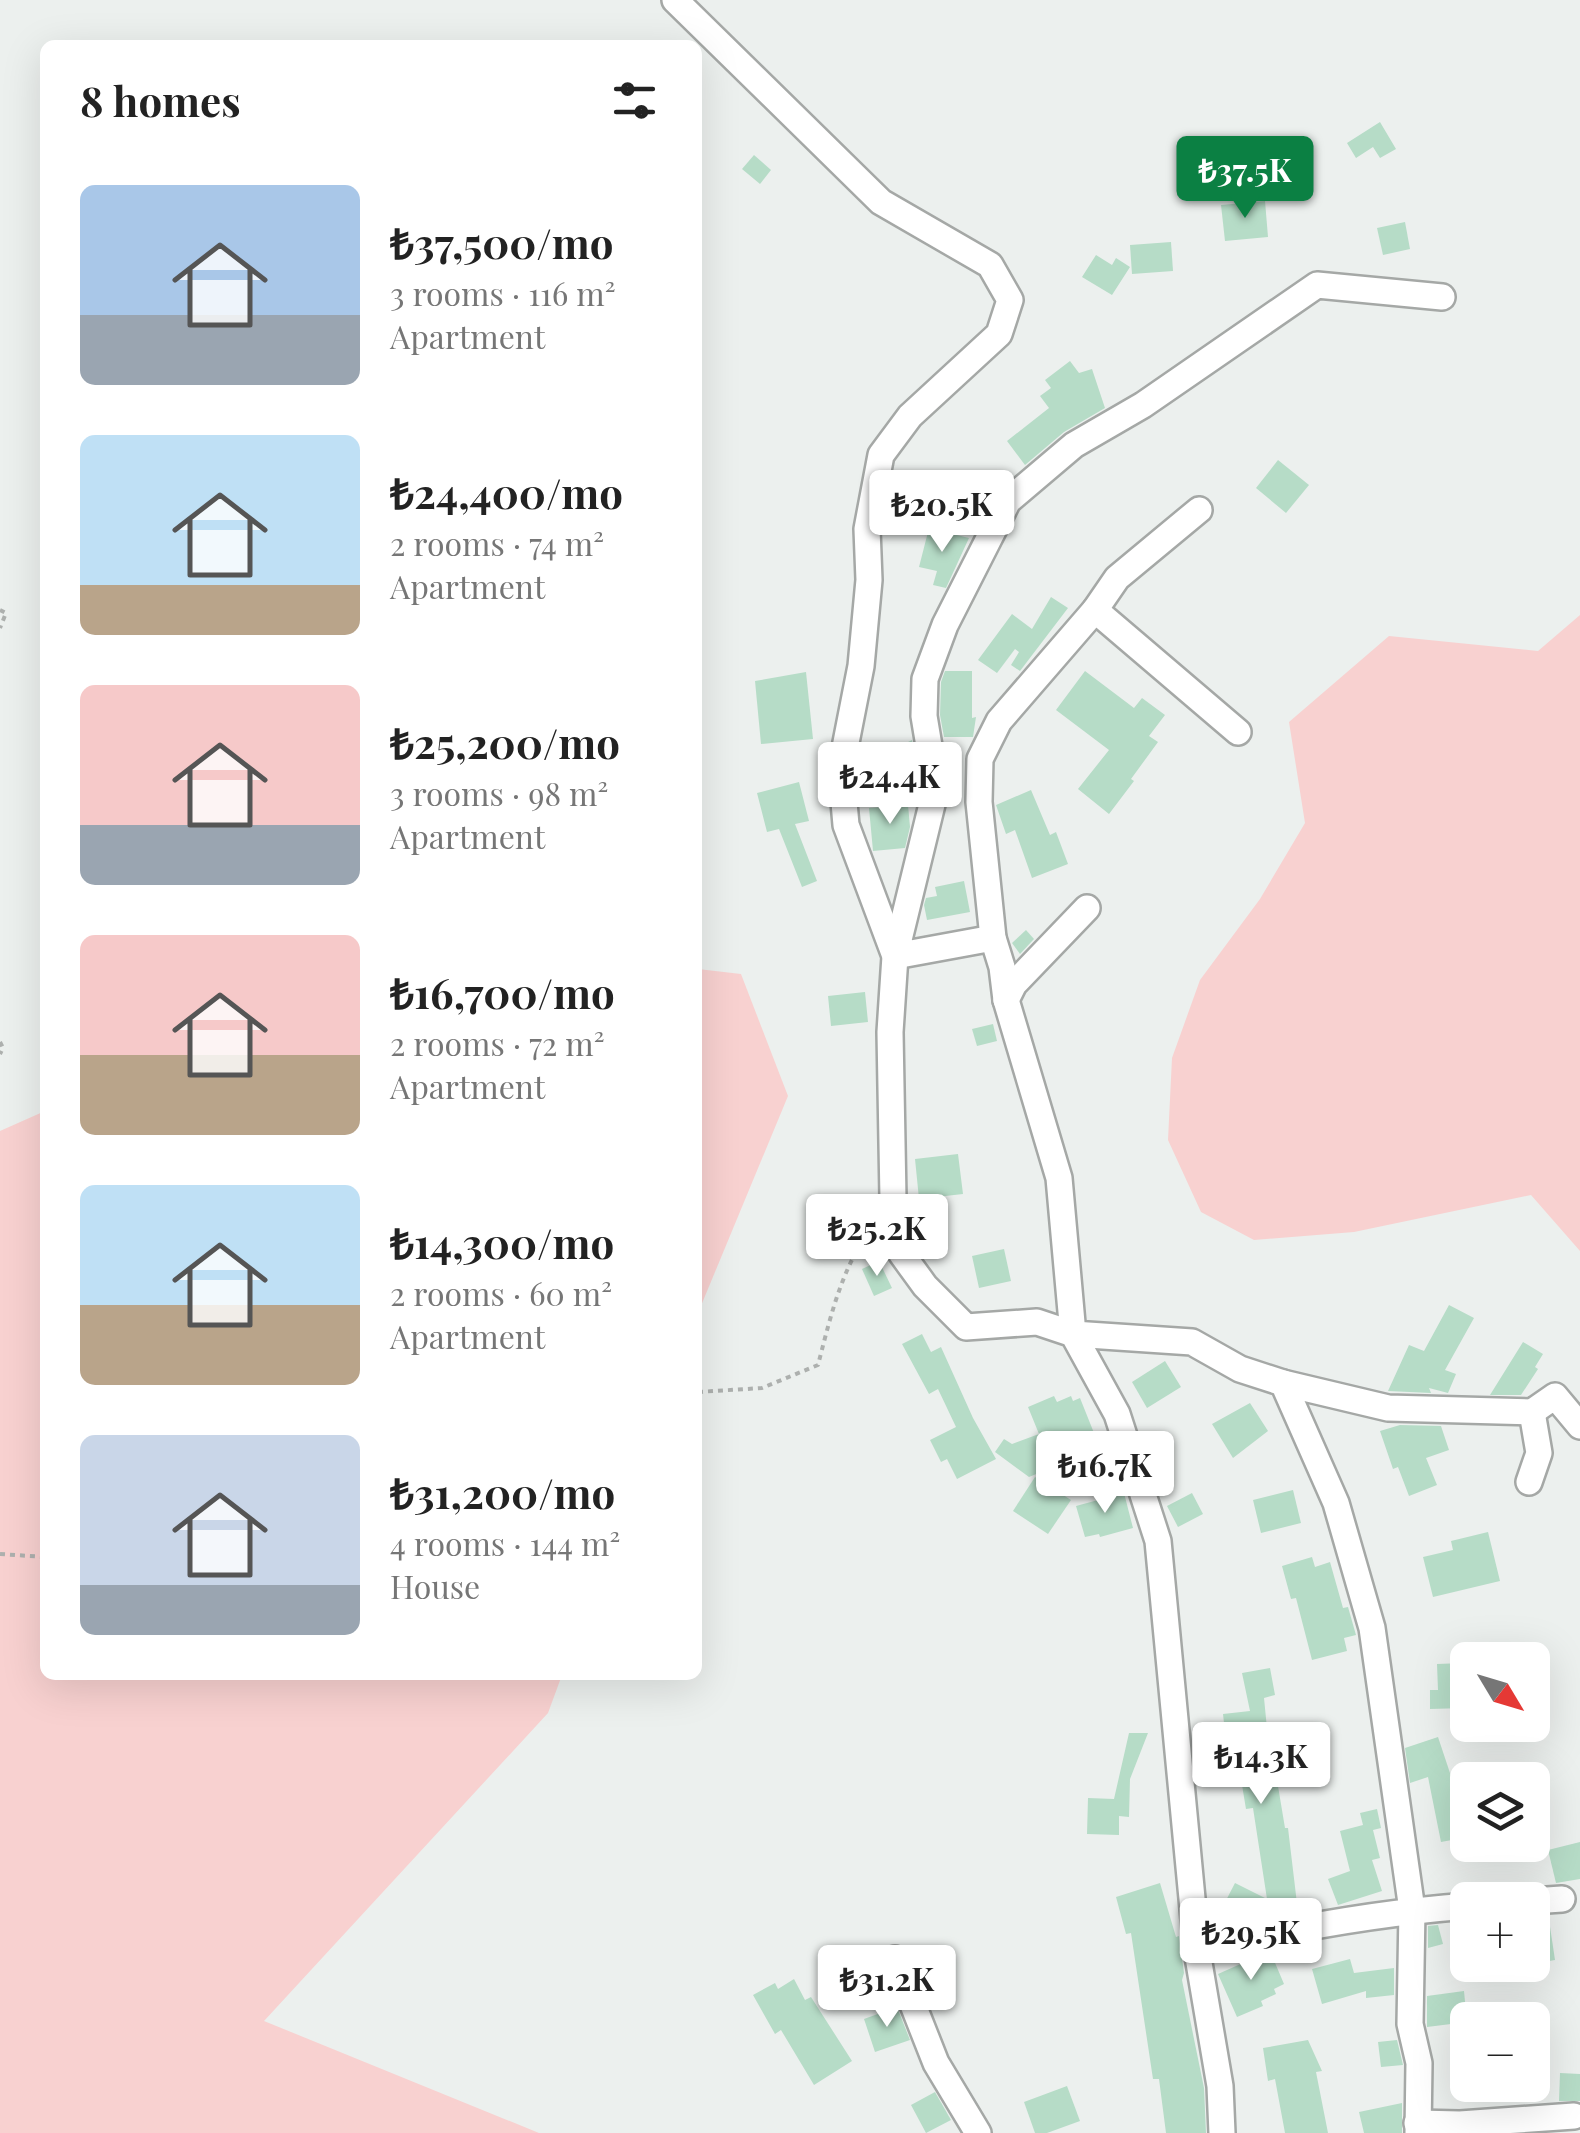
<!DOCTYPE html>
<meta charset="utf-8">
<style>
body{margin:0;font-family:"Playfair Display",serif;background:#f2f2f2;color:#222;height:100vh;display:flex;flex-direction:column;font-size:38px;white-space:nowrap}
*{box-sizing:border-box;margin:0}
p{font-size:32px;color:#767676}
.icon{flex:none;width:55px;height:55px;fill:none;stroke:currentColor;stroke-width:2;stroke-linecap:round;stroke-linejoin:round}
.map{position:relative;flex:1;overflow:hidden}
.side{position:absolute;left:40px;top:40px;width:662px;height:1640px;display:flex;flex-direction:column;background:#fff;border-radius:15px;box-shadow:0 10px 40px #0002}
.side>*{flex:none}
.needle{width:65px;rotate:128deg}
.tools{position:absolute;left:1450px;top:1642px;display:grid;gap:20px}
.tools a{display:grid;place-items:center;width:100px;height:100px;border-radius:15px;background:#fff;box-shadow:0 10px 40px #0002;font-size:50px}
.price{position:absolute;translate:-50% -85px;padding:0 22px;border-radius:10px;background:#fff;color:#222;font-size:32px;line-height:65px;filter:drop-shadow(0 2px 5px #0008)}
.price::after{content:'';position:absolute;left:50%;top:60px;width:30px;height:22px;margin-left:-15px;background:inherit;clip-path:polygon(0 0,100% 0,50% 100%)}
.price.on{background:#0b8043;color:#fff}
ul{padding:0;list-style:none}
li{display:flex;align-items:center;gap:30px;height:250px;padding:0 40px}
li span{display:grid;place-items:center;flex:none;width:280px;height:200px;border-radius:15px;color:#555}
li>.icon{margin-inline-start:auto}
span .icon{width:120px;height:120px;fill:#fffc;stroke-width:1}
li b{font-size:42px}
h2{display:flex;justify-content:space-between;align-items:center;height:120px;padding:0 40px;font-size:42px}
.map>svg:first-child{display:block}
</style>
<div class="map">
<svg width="1580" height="2133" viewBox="0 0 1580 2133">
<rect width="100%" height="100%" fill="#ecf0ee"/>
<g fill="#f8d1d0">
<polygon points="1580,615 1580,1251 1531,1195 1354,1232 1254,1240 1201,1212 1168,1140 1172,1058 1200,980 1260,899 1305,823 1289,722 1389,636 1538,651"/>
<polygon points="698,969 741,974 788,1096 698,1313"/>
<polygon points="45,1111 45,1675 562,1675 548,1713 264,2021 539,2133 0,2133 0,1131"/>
</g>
<g fill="#b6dcc7">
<polygon points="1380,122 1396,149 1380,158 1373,147 1356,158 1347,143"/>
<polygon points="754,155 771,170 760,184 742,169"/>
<polygon points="1265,201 1268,237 1225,241 1221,205"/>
<polygon points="1405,222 1410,249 1383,255 1377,228"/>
<polygon points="1171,242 1173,271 1132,274 1130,245"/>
<polygon points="1096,255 1112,265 1116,258 1130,267 1112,295 1082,277"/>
<polygon points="1070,361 1079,373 1092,369 1105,408 1064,432 1025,465 1007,441 1049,408 1040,396 1051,388 1045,380"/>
<polygon points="1278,460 1309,485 1286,513 1256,488"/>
<polygon points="896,476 933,496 917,524 888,508"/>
<polygon points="929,528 969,538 946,588 933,585 937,571 919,567"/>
<polygon points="1051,597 1068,608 1020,671 1011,665 1019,652 1015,649 997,673 978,660 1012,614 1032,629"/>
<polygon points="945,671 972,671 972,718 976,717 973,737 944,737 940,715 941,682"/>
<polygon points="1085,671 1134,708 1142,698 1165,715 1149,736 1158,742 1131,779 1134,781 1109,814 1078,789 1109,750 1056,710"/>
<polygon points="806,672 813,739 761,744 755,681"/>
<polygon points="912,740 919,787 916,803 895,802 873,760"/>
<polygon points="799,782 809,821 795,824 817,881 802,887 779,829 767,832 757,793"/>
<polygon points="1031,790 1050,835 1056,832 1068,864 1032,878 1015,830 1006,834 996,805"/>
<polygon points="908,805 910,827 905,848 873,851 869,808"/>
<polygon points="964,881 970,912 927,920 924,905 926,898 937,896 935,887"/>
<polygon points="1026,930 1034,939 1020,954 1012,943"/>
<polygon points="865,992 868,1022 831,1026 828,996"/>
<polygon points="993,1024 997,1041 977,1046 972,1029"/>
<polygon points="958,1154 963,1194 919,1199 915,1159"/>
<polygon points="1004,1249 1011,1281 979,1288 972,1256"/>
<polygon points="879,1261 892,1288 874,1296 862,1269"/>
<polygon points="1449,1305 1474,1318 1445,1370 1456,1374 1448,1393 1429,1388 1431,1393 1388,1391 1409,1345 1424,1351"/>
<polygon points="922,1334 931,1352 941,1347 973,1418 996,1459 957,1479 947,1459 941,1462 930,1440 956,1427 938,1389 929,1394 902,1344"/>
<polygon points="1523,1342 1543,1354 1535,1367 1538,1369 1521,1395 1490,1395"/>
<polygon points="1165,1361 1181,1387 1147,1408 1132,1382"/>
<polygon points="1054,1396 1057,1402 1071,1396 1073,1401 1080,1398 1100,1448 1029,1477 995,1452 1004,1439 1012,1444 1039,1434 1028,1407"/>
<polygon points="1250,1403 1268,1431 1233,1458 1212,1424"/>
<polygon points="1400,1425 1441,1426 1449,1450 1426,1458 1437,1485 1409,1496 1398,1467 1393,1469 1380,1431"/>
<polygon points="1035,1477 1071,1500 1048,1534 1013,1511"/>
<polygon points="1293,1490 1301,1523 1261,1533 1253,1500"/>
<polygon points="1124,1493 1133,1528 1100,1537 1099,1534 1085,1537 1076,1506"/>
<polygon points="1192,1493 1203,1514 1178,1527 1167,1506"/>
<polygon points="1488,1532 1500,1581 1433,1597 1423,1557 1453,1550 1451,1541"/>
<polygon points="1312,1557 1315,1567 1330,1562 1343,1608 1348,1607 1356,1635 1344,1638 1347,1651 1312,1660 1296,1598 1291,1599 1282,1566"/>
<polygon points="1464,1663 1465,1708 1430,1709 1430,1690 1438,1690 1437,1664"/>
<polygon points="1270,1668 1275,1695 1264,1698 1271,1769 1275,1768 1285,1828 1288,1828 1298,1912 1245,1923 1220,1912 1235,1883 1267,1899 1253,1808 1246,1809 1236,1749 1227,1750 1223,1714 1250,1711 1242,1673"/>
<polygon points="1129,1733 1148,1733 1130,1779 1129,1817 1119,1816 1119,1835 1087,1834 1088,1798 1114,1799"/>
<polygon points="1438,1737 1457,1794 1468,1792 1468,1837 1441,1842 1428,1777 1410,1783 1405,1748"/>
<polygon points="1377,1809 1381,1828 1373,1830 1380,1858 1372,1860 1382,1891 1338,1905 1328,1879 1350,1871 1340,1831 1363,1825 1360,1813"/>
<polygon points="1580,1842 1580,1879 1556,1883 1548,1850"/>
<polygon points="1160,1883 1176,1937 1179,1936 1184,1973 1182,1980 1204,2088 1206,2133 1166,2133 1159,2079 1153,2079 1131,1933 1126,1934 1116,1897"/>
<polygon points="1549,1920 1555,1960 1532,1964 1532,1923"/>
<polygon points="1438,1925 1443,1944 1428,1948 1428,1926"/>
<polygon points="1270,1951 1284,1984 1274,1989 1276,1994 1261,2001 1263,2006 1237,2017 1218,1974"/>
<polygon points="1350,1959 1354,1973 1394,1968 1394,1995 1366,1998 1366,1991 1322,2004 1312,1969"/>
<polygon points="794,1979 805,2000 811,1997 852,2061 814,2085 781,2030 775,2034 753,1995 775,1983 778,1989"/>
<polygon points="1464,1991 1467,2022 1427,2027 1427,1996"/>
<polygon points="897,2007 910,2040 875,2052 864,2019"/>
<polygon points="1308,2040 1322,2071 1316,2072 1328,2133 1285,2133 1275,2079 1268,2081 1263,2048"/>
<polygon points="1397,2040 1403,2065 1381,2067 1378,2042"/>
<polygon points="1560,2073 1580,2074 1580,2101 1559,2101"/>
<polygon points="1067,2086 1080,2121 1047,2133 1035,2133 1024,2102"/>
<polygon points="935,2092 951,2120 926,2133 911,2105"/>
<polygon points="1402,2103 1402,2133 1364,2133 1359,2112"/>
</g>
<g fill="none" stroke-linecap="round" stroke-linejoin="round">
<defs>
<g id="minor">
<polyline points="675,0 881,202 990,265 1010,300 999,334 910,416 881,455 867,529 869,580 861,666 841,768 846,825 895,956 890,1032 893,1199 901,1253 925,1286 966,1327 1037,1322 1073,1334 1117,1414 1158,1541 1197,1951 1220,2086 1222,2133"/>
<polyline points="1199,510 1117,578 1095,610 999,721 980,759 979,802 993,938 1002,967 1006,1000 1059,1178 1073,1334 1192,1342 1240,1369 1283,1383 1336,1503 1372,1628 1412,1910 1410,2024 1419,2063 1418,2133"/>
<polyline points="1095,610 1238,732"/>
<polyline points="993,938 895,956 936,788 924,716 925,679 945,625 1008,501 1074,445 1143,405 1317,285 1442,297"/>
<polyline points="1006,1000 1014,984 1087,908"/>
<polyline points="1283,1383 1388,1408 1532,1412 1555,1396 1580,1426"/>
<polyline points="1529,1482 1539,1453 1532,1412"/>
<polyline points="1532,1901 1562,1899"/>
<path d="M 1197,1951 C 1287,1929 1376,1913 1468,1906"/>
<polyline points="895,1959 936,2063 978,2133"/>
<polyline points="1417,2123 1460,2124 1574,2116"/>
</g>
</defs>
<use href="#minor" stroke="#a5a8a6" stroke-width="30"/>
<g stroke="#adb0ae" stroke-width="4" stroke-dasharray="5 5" stroke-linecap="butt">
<polyline points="0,610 6,613 0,628"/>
<polyline points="0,1042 3,1048 0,1054"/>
<path d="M 698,1392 L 762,1388 L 818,1365 C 831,1315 842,1265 875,1223"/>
<polyline points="0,1554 45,1557"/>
</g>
<use href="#minor" stroke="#fff" stroke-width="25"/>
</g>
</svg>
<div class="tools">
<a><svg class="needle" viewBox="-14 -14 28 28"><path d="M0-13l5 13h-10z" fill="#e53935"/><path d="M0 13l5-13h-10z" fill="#767676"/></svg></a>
<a><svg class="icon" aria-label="layers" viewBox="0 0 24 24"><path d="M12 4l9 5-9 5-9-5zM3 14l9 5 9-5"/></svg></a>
<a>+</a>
<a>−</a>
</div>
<b class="price on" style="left:1245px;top:221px">₺37.5K</b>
<b class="price" style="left:942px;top:555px">₺20.5K</b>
<b class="price" style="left:890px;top:827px">₺24.4K</b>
<b class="price" style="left:877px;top:1279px">₺25.2K</b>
<b class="price" style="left:1105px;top:1516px">₺16.7K</b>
<b class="price" style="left:1261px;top:1807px">₺14.3K</b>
<b class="price" style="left:1251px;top:1983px">₺29.5K</b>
<b class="price" style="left:887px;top:2030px">₺31.2K</b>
<section class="side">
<h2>8 homes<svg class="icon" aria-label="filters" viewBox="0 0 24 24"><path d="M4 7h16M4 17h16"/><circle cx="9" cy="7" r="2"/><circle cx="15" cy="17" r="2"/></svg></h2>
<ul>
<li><span style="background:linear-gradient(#a9c7e8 65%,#9aa5b1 0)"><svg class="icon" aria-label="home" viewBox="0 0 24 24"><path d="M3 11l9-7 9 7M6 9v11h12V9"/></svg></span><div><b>₺37,500/mo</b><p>3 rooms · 116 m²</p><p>Apartment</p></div></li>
<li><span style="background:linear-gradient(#bfe0f5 75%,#b9a48a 0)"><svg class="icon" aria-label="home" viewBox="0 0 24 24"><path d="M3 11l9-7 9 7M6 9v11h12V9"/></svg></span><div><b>₺24,400/mo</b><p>2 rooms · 74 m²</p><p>Apartment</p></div></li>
<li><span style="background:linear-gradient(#f6c9c9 70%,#9aa5b1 0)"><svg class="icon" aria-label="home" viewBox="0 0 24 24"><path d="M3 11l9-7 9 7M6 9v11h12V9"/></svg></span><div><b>₺25,200/mo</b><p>3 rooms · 98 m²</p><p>Apartment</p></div></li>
<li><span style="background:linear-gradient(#f6c9c9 60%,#b9a48a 0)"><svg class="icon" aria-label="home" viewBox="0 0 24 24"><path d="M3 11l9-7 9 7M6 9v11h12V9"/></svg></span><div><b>₺16,700/mo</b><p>2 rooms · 72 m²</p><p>Apartment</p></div></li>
<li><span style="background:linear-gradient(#bfe0f5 60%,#b9a48a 0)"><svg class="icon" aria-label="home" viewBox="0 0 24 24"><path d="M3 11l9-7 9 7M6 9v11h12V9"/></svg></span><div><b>₺14,300/mo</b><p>2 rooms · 60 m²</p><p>Apartment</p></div></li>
<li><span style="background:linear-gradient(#c9d6e8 75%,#9aa5b1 0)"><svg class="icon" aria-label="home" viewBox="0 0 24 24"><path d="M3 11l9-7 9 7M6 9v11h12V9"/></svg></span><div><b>₺31,200/mo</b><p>4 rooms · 144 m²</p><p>House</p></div></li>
</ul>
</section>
</div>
